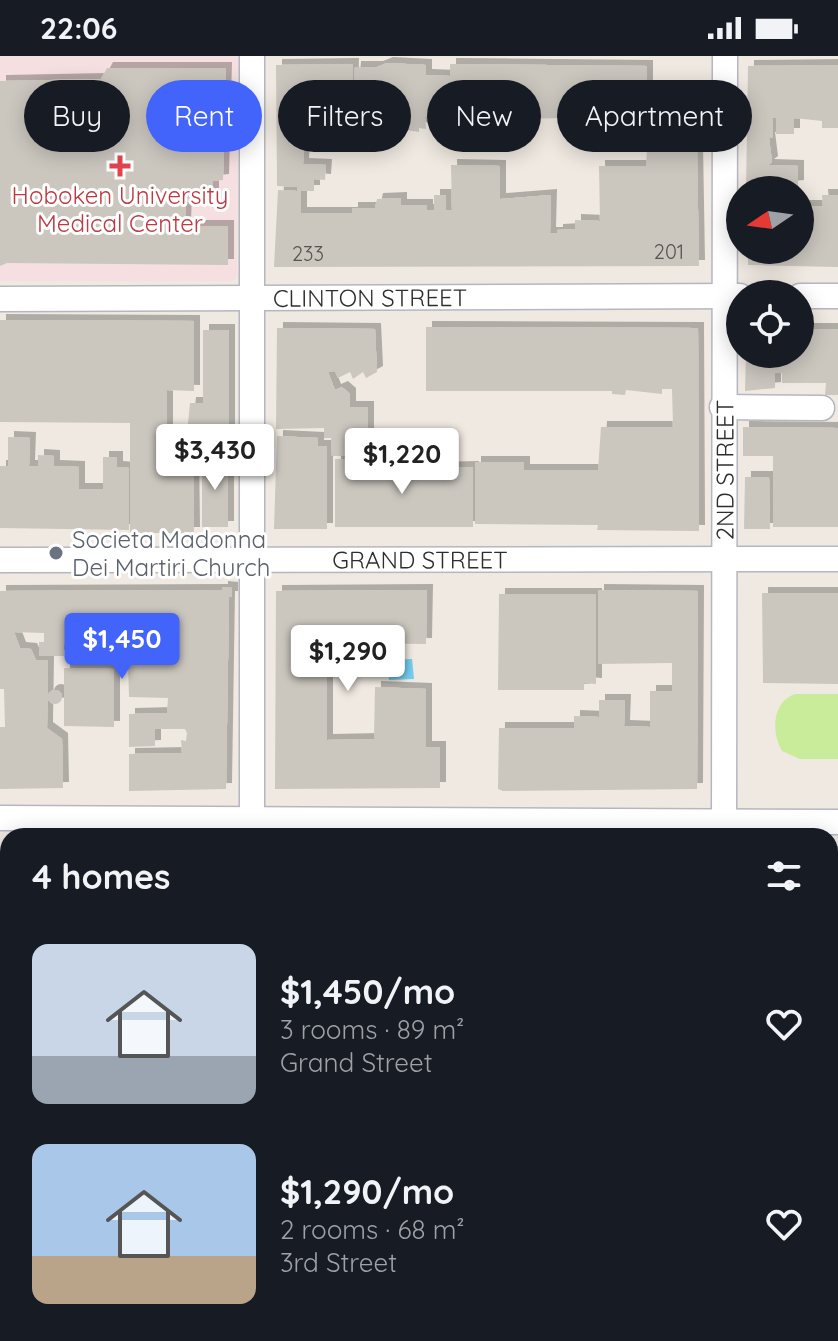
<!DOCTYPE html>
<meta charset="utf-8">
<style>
body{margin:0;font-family:Quicksand,sans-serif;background:#20242c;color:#f1f3f6;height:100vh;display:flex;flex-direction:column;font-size:30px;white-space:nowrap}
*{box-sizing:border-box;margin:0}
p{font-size:26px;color:#9ea1a6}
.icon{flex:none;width:44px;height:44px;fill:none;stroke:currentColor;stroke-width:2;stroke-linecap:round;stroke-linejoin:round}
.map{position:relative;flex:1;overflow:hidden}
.sheet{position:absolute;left:0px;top:772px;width:838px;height:514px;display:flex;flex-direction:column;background:#171b24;border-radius:24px 24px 0 0;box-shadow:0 4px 20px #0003}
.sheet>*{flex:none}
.banner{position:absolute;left:24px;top:24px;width:790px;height:72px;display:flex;gap:16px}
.needle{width:52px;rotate:257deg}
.controls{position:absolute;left:726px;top:120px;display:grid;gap:16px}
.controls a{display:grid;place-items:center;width:88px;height:88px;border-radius:50%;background:#171b24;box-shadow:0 4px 20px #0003;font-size:40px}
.price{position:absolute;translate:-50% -68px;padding:0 18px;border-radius:8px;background:#fff;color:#222;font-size:26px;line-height:52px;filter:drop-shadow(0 2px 4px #0008)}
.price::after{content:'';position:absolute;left:50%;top:48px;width:24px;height:18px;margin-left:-12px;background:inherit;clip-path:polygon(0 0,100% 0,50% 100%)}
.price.selected{background:#4264fb;color:#fff}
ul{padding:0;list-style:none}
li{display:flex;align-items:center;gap:24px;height:200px;padding:0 32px}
li span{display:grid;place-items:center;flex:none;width:224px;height:160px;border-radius:16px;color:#555}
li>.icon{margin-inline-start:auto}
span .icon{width:96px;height:96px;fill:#fffc;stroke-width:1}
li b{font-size:34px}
h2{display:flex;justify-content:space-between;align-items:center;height:96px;padding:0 32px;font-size:34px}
.tag{padding:0 28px;border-radius:36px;background:#171b24;box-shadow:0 4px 20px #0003;font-size:28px;line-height:72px}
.tag.selected{background:#4264fb;color:#fff}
.status{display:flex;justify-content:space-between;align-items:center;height:56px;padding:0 40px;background:#171b24;direction:ltr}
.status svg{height:22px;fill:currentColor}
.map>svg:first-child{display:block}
</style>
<div class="status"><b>22:06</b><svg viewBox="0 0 49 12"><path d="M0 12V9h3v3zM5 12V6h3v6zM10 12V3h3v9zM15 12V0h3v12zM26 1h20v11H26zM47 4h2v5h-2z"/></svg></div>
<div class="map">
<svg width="838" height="1285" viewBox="0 0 838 1285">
<defs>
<filter id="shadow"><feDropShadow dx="6" dy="-6" stdDeviation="0" flood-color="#0004"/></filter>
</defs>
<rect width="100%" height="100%" fill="#efe9e1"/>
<polygon fill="#f5dfe0" points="0,0 239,0 237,222 231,225 0,225"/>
<path fill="#c9ec9a" d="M 795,638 L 838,638 L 838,703 L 800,703 L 782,695 C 771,676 772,646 795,638 Z"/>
<polygon fill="#75cff0" points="412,603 414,623 389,624 388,604"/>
<g fill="#cbc7bf" filter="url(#shadow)">
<polygon points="387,7 426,9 426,19 450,20 450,8 647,10 647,61 622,60 623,77 599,77 599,61 525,63 525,67 504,72 504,84 475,84 475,65 472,65 472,72 454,72 454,65 450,69 432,69 432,60 425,61 426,73 419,72 419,76 376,69 376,73 341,78 341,72 333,71 332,61 297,58 297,64 306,65 303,108 326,109 325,124 314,123 314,135 301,135 301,157 352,157 352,152 375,152 377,143 401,142 401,149 427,149 427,154 434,154 434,139 446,139 446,154 452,154 451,109 500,110 500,143 551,139 550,177 557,177 557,174 575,173 575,164 600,165 599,110 646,110 647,93 697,94 699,210 274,211 278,134 297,135 297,131 277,130 276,9 353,8 352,52 355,11 377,11"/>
<polygon points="838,9 838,72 822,72 822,65 794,62 794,78 776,78 776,62 772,62 773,81 769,82 772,106 768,109 798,110 798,130 746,134 748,10"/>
<polygon points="107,12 226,12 223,124 213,125 213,146 186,145 185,170 228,170 228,209 7,207 0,210 0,25 101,23"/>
<polygon points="822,139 838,139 838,211 748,209 748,194 800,194 800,150 823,150"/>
<polygon points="0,264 194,265 194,335 167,334 167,400 193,399 194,477 130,477 130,367 0,366"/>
<polygon points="426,271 698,272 699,475 597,474 598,469 475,468 475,406 524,406 524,414 598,414 601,371 673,371 672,333 662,333 662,338 626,334 625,339 612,338 612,335 426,335"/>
<polygon points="277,272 375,273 377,316 366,322 363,316 353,323 350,316 338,322 335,315 328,316 335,334 342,331 350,338 350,351 368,351 368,400 332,400 331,382 324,382 324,372 276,373"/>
<polygon points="800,273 838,273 838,339 825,339 826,327 782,327 782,317 775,317 775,332 745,335 746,298 800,298"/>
<polygon points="203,274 229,274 229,397 185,397 190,347 203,347"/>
<polygon points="743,371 838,372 838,471 773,471 773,400 743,400"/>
<polygon points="277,380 318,382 318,390 327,390 327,473 274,473"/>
<polygon points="8,381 30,382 29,410 38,410 38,399 54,400 54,410 79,411 79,433 103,433 103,401 117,401 117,411 129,412 129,474 0,472 0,410 8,410"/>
<polygon points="202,400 228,401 228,471 202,471"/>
<polygon points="335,403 377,403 377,413 473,411 473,471 335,471"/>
<polygon points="745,421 769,421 770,473 744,473"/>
<polygon points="222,531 232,532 232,541 229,541 226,733 129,735 129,698 182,697 181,684 186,685 187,677 185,673 155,673 155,690 129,691 129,658 167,657 168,642 129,641 127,575 88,576 88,593 70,594 70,589 64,589 64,600 39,600 39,586 44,586 44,577 14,576 20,592 31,593 36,604 48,604 47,672 62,683 63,732 0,733 0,671 5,671 4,633 0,633 0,535 222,534"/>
<polygon points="427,534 426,588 352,587 352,602 327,602 327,684 374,683 375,631 426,633 426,691 440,691 440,732 275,733 276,535"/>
<polygon points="598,534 698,535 697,733 503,735 498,733 499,672 574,672 574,660 599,661 599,644 625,644 624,670 650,671 650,635 672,635 672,607 598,608"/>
<polygon points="762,537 838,537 838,628 763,627"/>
<polygon points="499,538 596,538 596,628 584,627 584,634 498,634"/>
<polygon points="64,612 114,613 114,671 64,670"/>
<circle cx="55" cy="641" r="7"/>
<rect x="830" y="796" width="8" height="55"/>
<rect x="0" y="935" width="8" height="64"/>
<rect x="830" y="944" width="8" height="49"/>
<rect x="830" y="1056" width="8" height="74"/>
<rect x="0" y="1057" width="8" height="57"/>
<polygon points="830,1184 838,1185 838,1259 830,1259"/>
</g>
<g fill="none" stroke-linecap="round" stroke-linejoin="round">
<defs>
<g id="minor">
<polyline points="800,240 838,240"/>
<path id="s1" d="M 0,243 L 740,240"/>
<polyline points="722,351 822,352"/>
<path id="s2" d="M 0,504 L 838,503"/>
<polyline points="0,762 838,766"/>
<polyline points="252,778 252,0"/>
<path id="s3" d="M 724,780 L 725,0"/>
<polyline points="0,1026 8,1026"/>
<polyline points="830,1029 838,1028"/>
<polyline points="252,1285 252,1278"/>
<polyline points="724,1285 724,1278"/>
</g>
</defs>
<use href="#minor" stroke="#b4b7c1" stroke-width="27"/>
<use href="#minor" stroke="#fff" stroke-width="24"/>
</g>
<path fill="#e0444e" stroke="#fff" stroke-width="3" d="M116 98h8v8h8v8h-8v8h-8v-8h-8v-8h8z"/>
<circle fill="#6b7280" stroke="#fff" stroke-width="3" cx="56" cy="497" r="8"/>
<g text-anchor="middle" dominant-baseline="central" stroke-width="6" stroke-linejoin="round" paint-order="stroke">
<g font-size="20" fill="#555452">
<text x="669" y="195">201</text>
<text x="308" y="197">233</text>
</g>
<g font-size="24" fill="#be3a42" stroke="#fff">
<text x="120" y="139">Hoboken University<tspan x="120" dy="28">Medical Center</tspan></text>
</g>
<g font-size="24" fill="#2e2e2e" stroke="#fff">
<text stroke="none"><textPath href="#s1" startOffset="370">CLINTON STREET</textPath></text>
<text stroke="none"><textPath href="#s3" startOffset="366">2ND STREET</textPath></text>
<text stroke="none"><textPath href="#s2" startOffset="420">GRAND STREET</textPath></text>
</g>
<g font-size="24" fill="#5b616d" stroke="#fff" text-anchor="start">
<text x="72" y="483">Societa Madonna<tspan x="72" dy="28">Dei Martiri Church</tspan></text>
</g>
</g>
</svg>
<div class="controls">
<a><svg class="needle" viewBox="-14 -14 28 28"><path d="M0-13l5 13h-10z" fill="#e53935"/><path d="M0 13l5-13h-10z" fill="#9ea1a6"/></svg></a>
<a><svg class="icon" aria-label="locate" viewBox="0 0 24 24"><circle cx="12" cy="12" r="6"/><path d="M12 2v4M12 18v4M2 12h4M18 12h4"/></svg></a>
</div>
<b class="price" style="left:215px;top:436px">$3,430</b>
<b class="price" style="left:402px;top:440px">$1,220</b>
<b class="price selected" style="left:122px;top:625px">$1,450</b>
<b class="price" style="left:348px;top:637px">$1,290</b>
<div class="banner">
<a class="tag">Buy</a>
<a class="tag selected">Rent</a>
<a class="tag">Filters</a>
<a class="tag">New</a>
<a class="tag">Apartment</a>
</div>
<section class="sheet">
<h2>4 homes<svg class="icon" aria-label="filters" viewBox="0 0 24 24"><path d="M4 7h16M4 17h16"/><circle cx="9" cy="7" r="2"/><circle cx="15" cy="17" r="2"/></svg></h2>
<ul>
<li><span style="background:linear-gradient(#c9d6e8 70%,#9aa5b1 0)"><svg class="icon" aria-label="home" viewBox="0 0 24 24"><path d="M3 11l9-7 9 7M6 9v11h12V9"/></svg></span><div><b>$1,450/mo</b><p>3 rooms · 89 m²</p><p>Grand Street</p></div><svg class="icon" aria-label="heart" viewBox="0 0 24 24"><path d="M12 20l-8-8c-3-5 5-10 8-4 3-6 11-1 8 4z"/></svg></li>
<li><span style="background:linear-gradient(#a9c7e8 70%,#b9a48a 0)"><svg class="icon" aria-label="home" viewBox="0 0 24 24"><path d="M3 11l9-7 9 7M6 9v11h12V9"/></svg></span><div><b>$1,290/mo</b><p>2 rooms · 68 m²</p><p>3rd Street</p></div><svg class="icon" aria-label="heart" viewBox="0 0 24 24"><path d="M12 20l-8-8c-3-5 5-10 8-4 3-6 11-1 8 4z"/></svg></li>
</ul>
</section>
</div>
